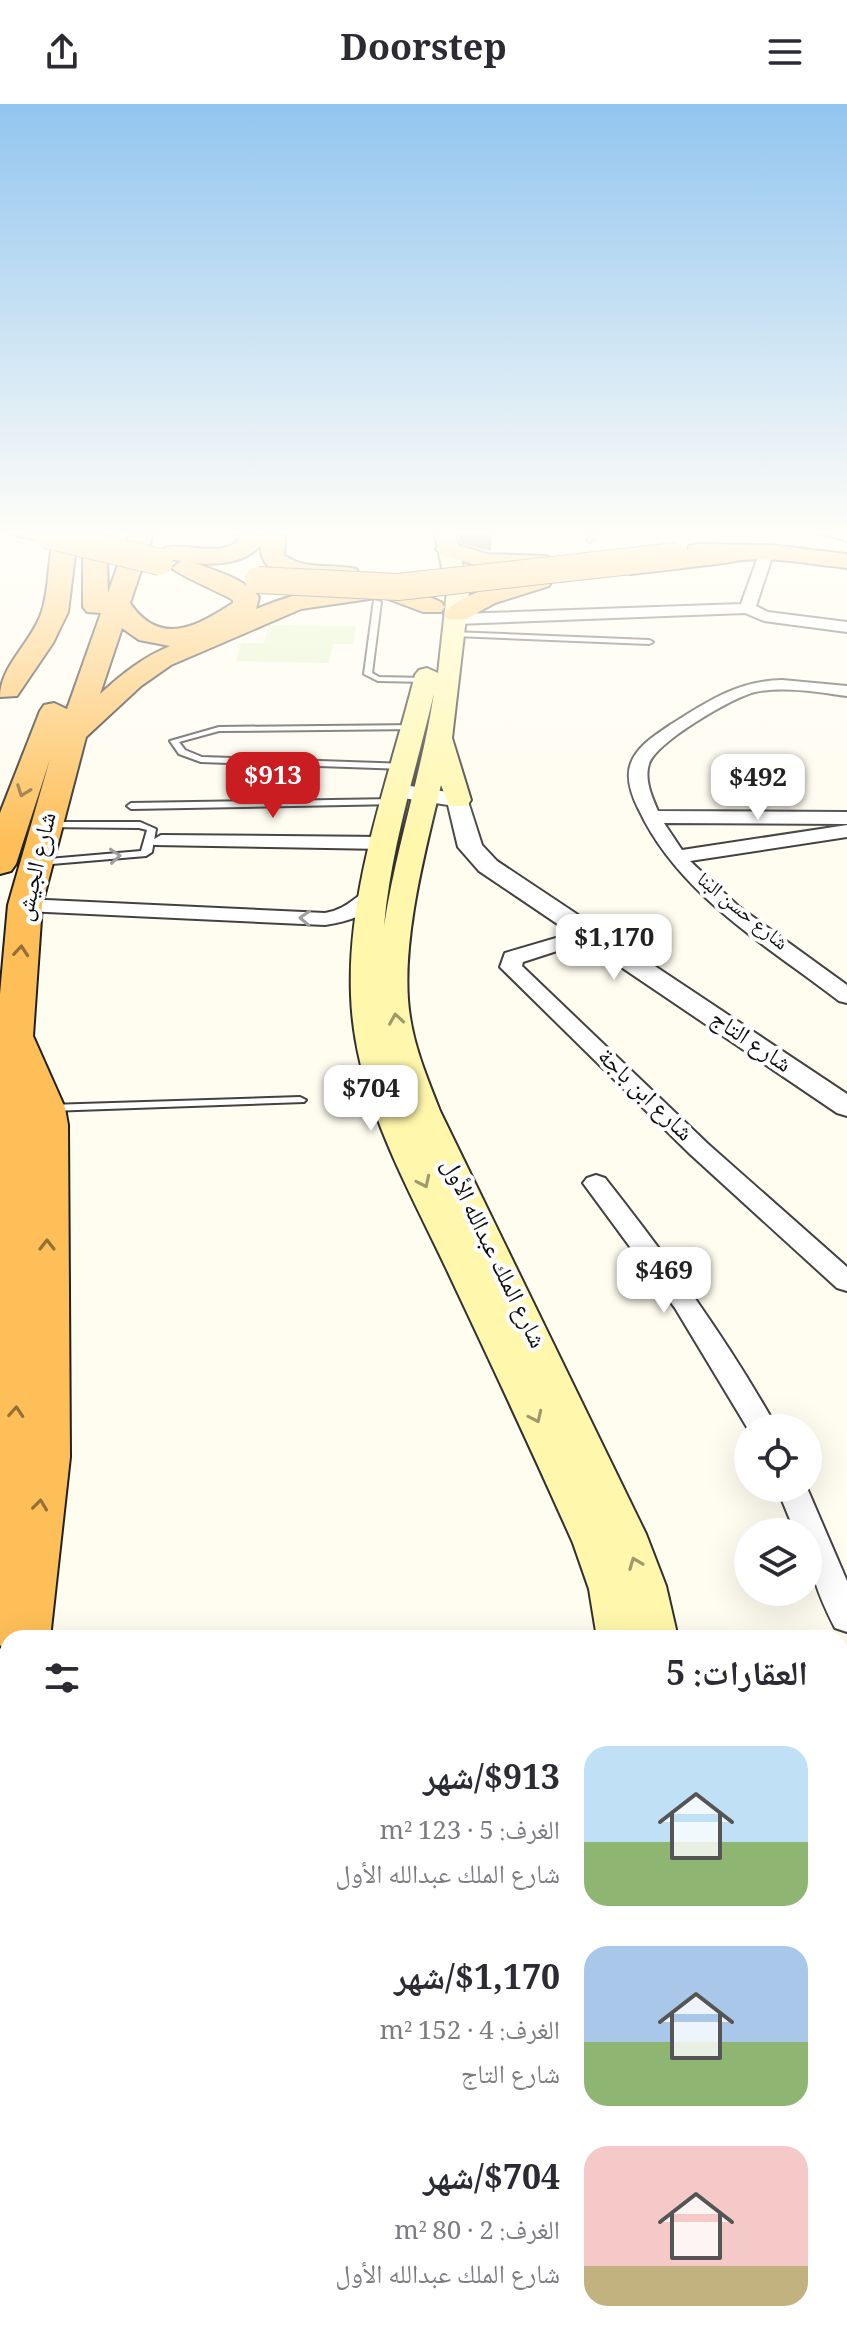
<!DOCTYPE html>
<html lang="ar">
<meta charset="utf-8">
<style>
body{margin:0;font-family:Georgia,"Noto Naskh Arabic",serif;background:#f7f7f7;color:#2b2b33;direction:rtl;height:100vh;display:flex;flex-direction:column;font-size:30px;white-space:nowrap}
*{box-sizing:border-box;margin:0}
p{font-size:26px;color:#7c7c81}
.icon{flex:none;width:44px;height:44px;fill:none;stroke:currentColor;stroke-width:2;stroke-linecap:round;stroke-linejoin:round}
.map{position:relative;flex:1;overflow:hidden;direction:ltr}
.side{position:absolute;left:0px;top:1526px;width:848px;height:712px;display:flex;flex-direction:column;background:#fff;border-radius:24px 24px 0 0;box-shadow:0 8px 32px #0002;direction:rtl}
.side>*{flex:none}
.controls{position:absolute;left:734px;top:1310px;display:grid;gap:16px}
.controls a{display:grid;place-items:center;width:88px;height:88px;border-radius:50%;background:#fff;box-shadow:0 8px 32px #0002;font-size:40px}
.price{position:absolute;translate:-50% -68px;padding:0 18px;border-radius:16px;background:#fff;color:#222;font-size:26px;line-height:52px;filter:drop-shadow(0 2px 4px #0008)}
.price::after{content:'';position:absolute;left:50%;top:48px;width:24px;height:18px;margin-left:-12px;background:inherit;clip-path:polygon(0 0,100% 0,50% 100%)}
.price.current{background:#c91d22;color:#fff}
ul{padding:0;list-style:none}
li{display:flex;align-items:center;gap:24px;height:200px;padding:0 40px}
li span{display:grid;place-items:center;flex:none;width:224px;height:160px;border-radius:24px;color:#555}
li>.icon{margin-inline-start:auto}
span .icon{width:96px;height:96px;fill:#fffc;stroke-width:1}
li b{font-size:34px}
h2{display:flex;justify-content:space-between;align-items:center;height:96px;padding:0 40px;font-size:34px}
header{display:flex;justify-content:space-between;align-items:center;height:104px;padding:0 40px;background:#fff;font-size:36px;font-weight:800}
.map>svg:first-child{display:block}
</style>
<header><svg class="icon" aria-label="menu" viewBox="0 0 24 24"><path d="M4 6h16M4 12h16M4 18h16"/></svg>Doorstep<svg class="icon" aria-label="share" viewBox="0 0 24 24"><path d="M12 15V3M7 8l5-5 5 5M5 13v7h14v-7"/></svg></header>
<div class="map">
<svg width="847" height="2238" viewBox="0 0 847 2238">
<rect width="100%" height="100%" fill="#fffcf0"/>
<polygon fill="#e4f3c9" points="269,521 356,522 353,540 333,540 329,559 236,557 241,539 264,539"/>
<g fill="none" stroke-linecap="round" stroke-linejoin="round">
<defs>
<g id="service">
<polygon points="591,425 597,425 593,436 590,438 587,436"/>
<polygon points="374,496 381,498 372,569 379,573 426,574 429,574 429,578 378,577 364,570"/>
<polygon points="452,528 649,536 653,538 649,540 455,532 452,532"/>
<polygon points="415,621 419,623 418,625 219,627 179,638 185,646 202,653 408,660 408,664 405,665 201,658 179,650 170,637 219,623"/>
<polygon points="395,695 399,698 398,700 131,705 127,702 131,699"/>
<polygon points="47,718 140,718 156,725 152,748 146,752 40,761 37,760 37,756 141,747 147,726 139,724 44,723 44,719"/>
<polygon points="300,993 306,996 304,998 49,1007 43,1004 49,1001"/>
</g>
<g id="minor">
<polygon points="765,449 772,453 756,502 768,508 847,518 847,528 764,517 745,509 457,520 449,515 457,510 741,500 758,453"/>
<path d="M 782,576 L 847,582 L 847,592 C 817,588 785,582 755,588 C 733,593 656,638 649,660 C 644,676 652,693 658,707 L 847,708 L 847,720 L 664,719 L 682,746 L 847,721 L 847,733 L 690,757 L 738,802 L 847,881 L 847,899 L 839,897 C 765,840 679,791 639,706 C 632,692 625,674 631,659 C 638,641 656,631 670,621 C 707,598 737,577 782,576 Z"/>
<polygon points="161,731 384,733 394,739 384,745 154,741 151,737"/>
<path d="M 375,784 L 385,790 C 370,811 350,817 325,821 L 25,807 L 15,801 L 25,795 L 325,809 C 350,805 357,788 375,784 Z"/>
<polygon points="590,824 601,830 597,834 523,858 522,862 708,1040 847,1163 847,1187 837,1184 690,1050 500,863 505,849"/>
<path d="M 596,1071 L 605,1074 C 668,1154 727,1235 777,1324 L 748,1325 L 675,1204 L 583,1079 L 587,1074 Z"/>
<path d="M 777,1384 L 807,1384 L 847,1477 L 847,1528 L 835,1524 C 818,1491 808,1465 808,1428 L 795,1428 Z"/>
</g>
<g id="tertiary">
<polygon points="817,425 847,426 847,437 820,429"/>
<polygon points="398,680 466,691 482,741 497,757 847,990 847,1012 837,1009 479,767 458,743 448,701 390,692 386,687 390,682"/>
</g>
<g id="secondary">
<path d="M 434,425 L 454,425 L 469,488 L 452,634 L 471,696 L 467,702 L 449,702 L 441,681 C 425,747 399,845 410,913 C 415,946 428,976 440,1007 L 646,1430 L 666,1482 L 678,1534 L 597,1534 L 589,1485 L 573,1439 C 532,1347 489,1255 446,1164 C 405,1077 354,990 351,891 C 347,782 389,675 415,571 L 419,566 L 427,564 L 438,569 L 447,488 ZM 434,589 C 422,668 396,743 384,822 C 391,743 416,666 434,589 Z"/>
<polygon points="503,2230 615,2230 613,2238 500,2238"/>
</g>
<g id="trunk">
<polygon points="5,425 51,425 58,431 54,436 46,438 9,430"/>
<path d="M 92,425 L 116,425 L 107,455 L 108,489 L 131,425 L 155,425 L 130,499 C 160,543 196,523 233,499 L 233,496 C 221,489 177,470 172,464 L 181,457 L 165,454 L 161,449 L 165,444 C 190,438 215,454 239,437 L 230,425 L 257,425 L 262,433 L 262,425 L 286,425 L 284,451 C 306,467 331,459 356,465 L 359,470 L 356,475 L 347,477 C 320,477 258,480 261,441 C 244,460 218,461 194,459 C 214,466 245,475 259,493 L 256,505 C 298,488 348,475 393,480 C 409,482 426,492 441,498 L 445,503 L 441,508 L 423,508 L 383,493 L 301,505 L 171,561 L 141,582 L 86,633 L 42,801 L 33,932 L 65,1004 L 68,1021 L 70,1353 L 50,1534 L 8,1534 L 8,1550 L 0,1541 L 0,890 L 8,801 L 50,655 L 16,760 L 11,767 L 0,770 L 0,709 L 40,607 L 44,601 L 54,599 L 67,605 L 101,509 L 87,508 L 83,503 L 83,455 L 86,446 L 75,451 L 68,508 L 53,539 L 17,592 L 0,593 C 0,562 31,539 41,510 C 48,491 48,467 51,447 C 59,436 77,431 89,437 ZM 122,524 L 139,536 L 170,542 C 143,553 122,570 100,590 Z"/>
<polygon points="448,438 487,450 547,452 550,457 547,462 538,464 485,464 440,450 436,445 440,440"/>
<path d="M 697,440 L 770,441 L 847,450 L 847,464 C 807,460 763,450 725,459 L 631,470 L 622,468 L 619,463 L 622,458 L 631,456 L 687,449 L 689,442 Z"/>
<path d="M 540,470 L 549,472 L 552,477 L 549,482 L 495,499 L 466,515 L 448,515 L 444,510 C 459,489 515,476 540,470 Z"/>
<polygon points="8,1591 8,1667 0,1670 0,1594"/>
</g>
</defs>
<use href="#service" stroke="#424242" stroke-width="4"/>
<use href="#minor" stroke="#424242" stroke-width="4"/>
<use href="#tertiary" stroke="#424242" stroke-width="4"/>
<use href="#secondary" stroke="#313131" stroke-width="4"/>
<use href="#trunk" stroke="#202020" stroke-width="4"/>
<use href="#service" fill="#fff" fill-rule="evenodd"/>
<use href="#minor" fill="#fff" fill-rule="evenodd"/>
<use href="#tertiary" fill="#fff" fill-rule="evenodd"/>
<use href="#secondary" fill="#fff7ab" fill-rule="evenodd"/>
<use href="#trunk" fill="#febf58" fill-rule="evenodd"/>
<defs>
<g id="trunk-bridge">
<polyline points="46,431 160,458"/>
<polyline points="258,476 398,483 676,452"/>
</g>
</defs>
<use href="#trunk-bridge" stroke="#202020" stroke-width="28" stroke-linecap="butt"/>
<use href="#trunk-bridge" stroke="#febf58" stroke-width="26"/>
</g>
<polygon fill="#4c4540" points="456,425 488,425 491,438 491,447 460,439"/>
<polygon fill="#58504a" stroke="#3e3834" stroke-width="2" points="459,425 488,425 491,438 460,429"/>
<defs><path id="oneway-chevron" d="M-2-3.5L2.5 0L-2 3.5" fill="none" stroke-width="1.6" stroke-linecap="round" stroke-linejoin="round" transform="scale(2)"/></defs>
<g stroke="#927037">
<use href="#oneway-chevron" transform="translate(23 687) rotate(110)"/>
<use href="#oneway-chevron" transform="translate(21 847) rotate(-85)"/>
<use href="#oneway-chevron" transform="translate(47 1141) rotate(-90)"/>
<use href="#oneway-chevron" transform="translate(16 1308) rotate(-86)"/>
<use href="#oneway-chevron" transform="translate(40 1401) rotate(-83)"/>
</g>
<g stroke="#9f9f9f">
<use href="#oneway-chevron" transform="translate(115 752) rotate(-4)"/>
<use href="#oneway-chevron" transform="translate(305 814) rotate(-177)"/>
</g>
<g stroke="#9f9a6d">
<use href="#oneway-chevron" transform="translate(396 915) rotate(-99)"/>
<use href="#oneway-chevron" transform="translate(424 1078) rotate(65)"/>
<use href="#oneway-chevron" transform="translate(536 1313) rotate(65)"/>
<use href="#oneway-chevron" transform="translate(635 1459) rotate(-111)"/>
</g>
<linearGradient id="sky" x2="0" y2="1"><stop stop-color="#92c5ef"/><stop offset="0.58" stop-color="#fffef8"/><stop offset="1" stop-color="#fffef8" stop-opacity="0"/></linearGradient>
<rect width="847" height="739" fill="url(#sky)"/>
<g text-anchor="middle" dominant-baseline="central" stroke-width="8" stroke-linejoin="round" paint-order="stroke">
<g font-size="20" fill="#0f0f0f" stroke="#fff">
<text transform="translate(741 809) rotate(39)">شارع حسن البنا</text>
</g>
<g font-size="24" fill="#0f0f0f" stroke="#fff">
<text transform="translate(38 763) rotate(-77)">شارع الجيش</text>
<text transform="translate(750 939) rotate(34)">شارع التاج</text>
<text transform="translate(644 992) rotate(44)">شارع ابن باجة</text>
<text transform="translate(492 1150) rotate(64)">شارع الملك عبدالله الأول</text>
</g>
</g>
</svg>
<div class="controls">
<a><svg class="icon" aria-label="locate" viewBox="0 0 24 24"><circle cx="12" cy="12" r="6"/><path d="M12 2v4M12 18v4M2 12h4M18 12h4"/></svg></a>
<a><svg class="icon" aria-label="layers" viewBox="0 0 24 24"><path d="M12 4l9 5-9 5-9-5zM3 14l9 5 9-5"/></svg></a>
</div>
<b class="price current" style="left:273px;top:716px">$913</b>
<b class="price" style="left:758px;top:718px">$492</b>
<b class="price" style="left:614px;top:878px">$1,170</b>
<b class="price" style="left:371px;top:1029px">$704</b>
<b class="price" style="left:664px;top:1211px">$469</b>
<section class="side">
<h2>العقارات: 5<svg class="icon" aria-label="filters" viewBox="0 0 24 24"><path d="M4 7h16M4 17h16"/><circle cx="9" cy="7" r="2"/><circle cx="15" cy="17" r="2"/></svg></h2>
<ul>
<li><span style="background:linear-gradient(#bfe0f5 60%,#8fb573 0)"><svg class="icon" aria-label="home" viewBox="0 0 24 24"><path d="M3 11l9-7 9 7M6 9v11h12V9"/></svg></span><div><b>$913/شهر</b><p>الغرف: 5 · 123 m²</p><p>شارع الملك عبدالله الأول</p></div></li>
<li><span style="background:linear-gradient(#a9c7e8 60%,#8fb573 0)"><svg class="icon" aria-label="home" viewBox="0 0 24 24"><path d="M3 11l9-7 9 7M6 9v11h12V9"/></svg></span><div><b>$1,170/شهر</b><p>الغرف: 4 · 152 m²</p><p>شارع التاج</p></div></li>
<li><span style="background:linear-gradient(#f6c9c9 75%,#c2b280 0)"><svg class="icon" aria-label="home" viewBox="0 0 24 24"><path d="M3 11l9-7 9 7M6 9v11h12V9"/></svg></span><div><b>$704/شهر</b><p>الغرف: 2 · 80 m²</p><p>شارع الملك عبدالله الأول</p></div></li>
</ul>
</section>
</div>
